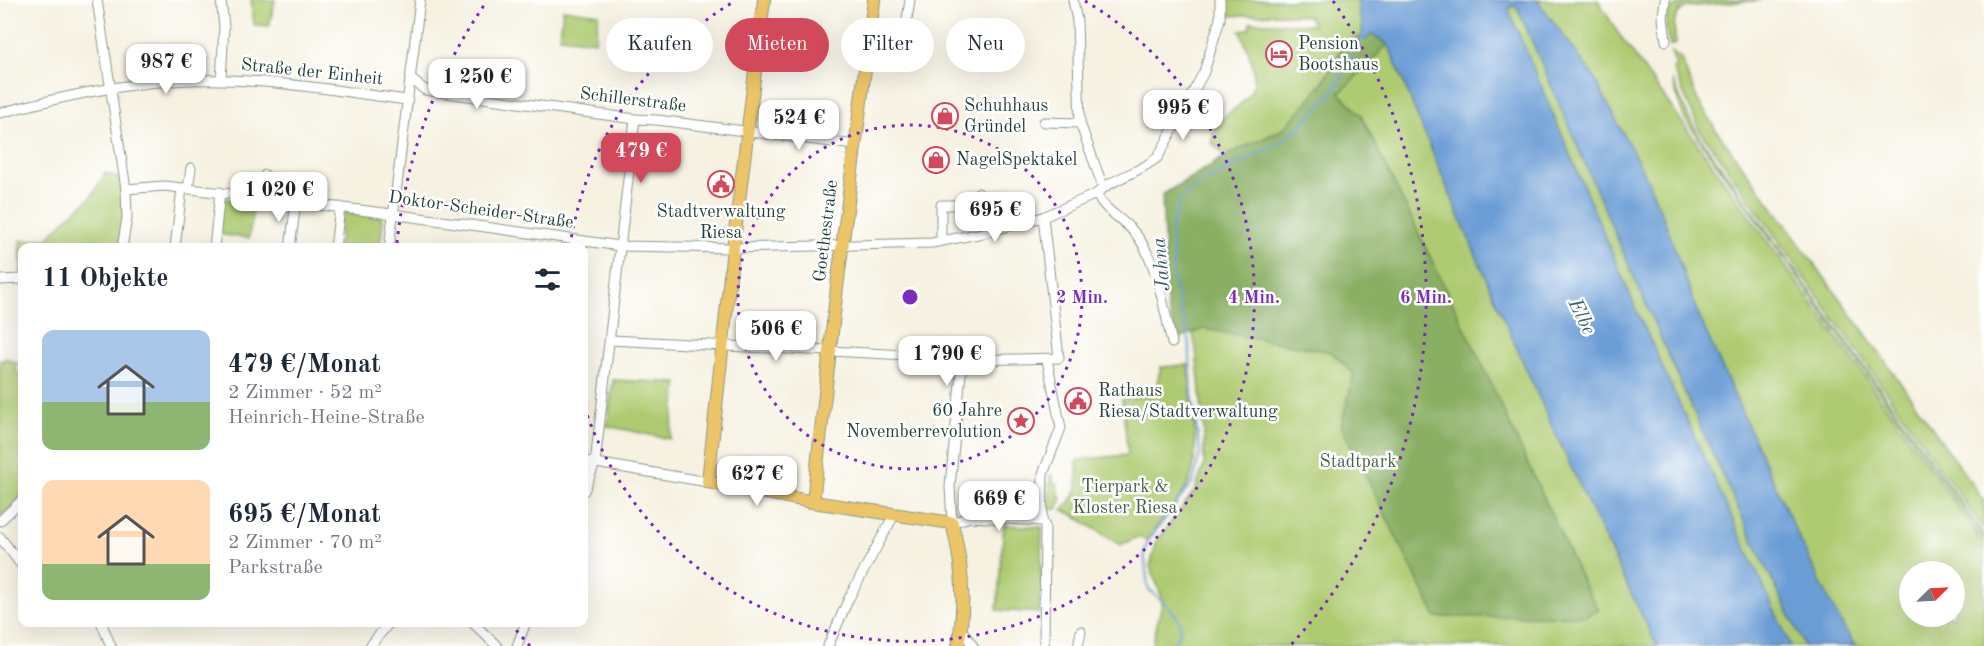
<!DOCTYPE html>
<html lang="de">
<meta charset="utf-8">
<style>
body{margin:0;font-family:"Old Standard TT",serif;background:#f6f6f7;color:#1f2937;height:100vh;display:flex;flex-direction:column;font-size:22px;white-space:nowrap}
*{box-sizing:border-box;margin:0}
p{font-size:20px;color:#747a83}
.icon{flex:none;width:33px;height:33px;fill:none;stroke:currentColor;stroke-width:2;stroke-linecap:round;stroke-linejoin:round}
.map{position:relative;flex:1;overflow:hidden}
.drawer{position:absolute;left:18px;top:243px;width:570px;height:384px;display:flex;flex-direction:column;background:#fff;border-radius:12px;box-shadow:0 6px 24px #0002}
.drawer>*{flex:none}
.guide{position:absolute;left:606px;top:18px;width:570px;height:54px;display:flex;gap:12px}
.needle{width:39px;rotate:66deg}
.fabs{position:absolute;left:1899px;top:561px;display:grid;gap:12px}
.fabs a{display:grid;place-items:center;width:66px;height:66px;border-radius:50%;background:#fff;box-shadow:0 6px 24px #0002;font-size:30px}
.price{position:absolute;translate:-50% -51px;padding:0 14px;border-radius:12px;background:#fff;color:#222;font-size:20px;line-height:39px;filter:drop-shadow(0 2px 3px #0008)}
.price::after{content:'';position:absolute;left:50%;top:36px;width:18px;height:14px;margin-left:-9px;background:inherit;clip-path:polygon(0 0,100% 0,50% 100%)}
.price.on{background:#d1495b;color:#fff}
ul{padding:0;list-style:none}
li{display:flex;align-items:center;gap:18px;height:150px;padding:0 24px}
li span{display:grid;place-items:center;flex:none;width:168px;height:120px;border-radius:12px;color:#555}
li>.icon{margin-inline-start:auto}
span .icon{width:72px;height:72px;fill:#fffc;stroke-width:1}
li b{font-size:26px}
h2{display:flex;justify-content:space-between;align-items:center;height:72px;padding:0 24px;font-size:26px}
.chip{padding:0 21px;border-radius:27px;background:#fff;box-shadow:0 6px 24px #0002;font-size:21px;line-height:54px}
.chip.on{background:#d1495b;color:#fff}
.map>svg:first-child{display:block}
</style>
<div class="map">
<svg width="1984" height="646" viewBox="0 0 1984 646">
<rect width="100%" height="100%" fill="#fff"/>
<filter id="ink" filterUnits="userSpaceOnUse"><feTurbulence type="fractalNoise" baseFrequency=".0167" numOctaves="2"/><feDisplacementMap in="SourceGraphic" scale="12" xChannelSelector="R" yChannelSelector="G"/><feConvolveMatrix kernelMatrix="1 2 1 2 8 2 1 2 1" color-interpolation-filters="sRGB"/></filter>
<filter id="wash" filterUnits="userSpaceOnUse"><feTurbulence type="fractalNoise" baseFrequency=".008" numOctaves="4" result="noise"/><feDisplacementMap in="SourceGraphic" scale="24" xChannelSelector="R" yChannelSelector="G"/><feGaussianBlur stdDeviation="1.35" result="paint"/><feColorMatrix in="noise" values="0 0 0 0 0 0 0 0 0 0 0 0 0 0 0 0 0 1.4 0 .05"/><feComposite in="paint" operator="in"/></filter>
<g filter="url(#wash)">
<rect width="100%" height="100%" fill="#f6f1e1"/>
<g fill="#aecb71" stroke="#668452" stroke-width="1.5" fill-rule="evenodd">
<polygon points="251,0 275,0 269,26 254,25"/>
<path d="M 1224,0 L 1358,0 C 1356,15 1366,22 1361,37 L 1346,41 C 1329,72 1311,107 1282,129 C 1270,139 1246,146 1231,153 L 1222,153 L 1212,143 C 1211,110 1252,111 1254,80 C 1255,64 1245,45 1240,30 L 1249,29 L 1251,22 L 1313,25 L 1309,16 L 1279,14 L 1224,16 Z"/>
<path d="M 1537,0 L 1598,0 L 1616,30 L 1984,543 L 1984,646 L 1855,646 L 1838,618 L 1805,551 L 1744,417 L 1698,314 L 1664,219 L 1648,181 L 1592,74 ZM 1910,572 L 1954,572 L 1954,616 L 1910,616 Z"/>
<path d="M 1718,0 L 1761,0 L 1686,7 C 1671,15 1674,29 1676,44 L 1670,46 C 1656,0 1679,4 1718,0 Z"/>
<path d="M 1515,6 L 1518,9 C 1611,222 1700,438 1805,646 L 1791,646 L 1776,617 L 1639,316 L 1509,11 L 1510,7 Z"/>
<polygon points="563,9 599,14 595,41 560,37"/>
<path d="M 1388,44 C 1470,248 1559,449 1657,646 L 1152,646 L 1163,600 L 1150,566 L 1157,541 L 1195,490 L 1204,466 L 1204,432 L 1196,349 L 1175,249 Z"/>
<polygon points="1671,52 1681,59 1698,101 1716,130 1865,333 1984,501 1984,529 1699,129 1673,69 1676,66"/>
<polygon points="1672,80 1689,118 1702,140 1984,534 1984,539 1684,118"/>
<path d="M 105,173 L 117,177 C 128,199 124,224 119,247 L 22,248 L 22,273 L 21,273 L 20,241 L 48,238 L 66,219 L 91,197 Z"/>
<polygon points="222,198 241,202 242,201 254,202 249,238 218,234"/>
<polygon points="342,213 381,217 383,221 380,247 338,248"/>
<polygon points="6,358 18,364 16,372 22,376 22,497 0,517 0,360 3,361"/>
<path d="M 1188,365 C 1191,399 1203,459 1186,488 C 1175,506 1159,523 1146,540 L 1138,537 L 1120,545 L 1073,515 L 1062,510 C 1080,494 1078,485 1077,461 L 1086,459 L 1128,455 L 1122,399 L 1154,395 L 1161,367 Z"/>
<polygon points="613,380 678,383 670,439 607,426"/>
<polygon points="1050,474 1053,475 1053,483 1057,483 1058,493 1062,498 1057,509 1049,509"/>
<polygon points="1004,525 1042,527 1040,613 997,610"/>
</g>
<polygon fill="#8aaf63" stroke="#54764c" stroke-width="1.5" points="1370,34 1388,44 1340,93 1361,115 1476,351 1584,585 1599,610 1586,616 1436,617 1341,426 1354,374 1331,352 1204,329 1177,339 1167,307 1162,195 1231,153 1282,130 1305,105 1326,78 1346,41 1361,37 1366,40"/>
<path fill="#6b9cd5" stroke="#456c84" stroke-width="1.5" d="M 1358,0 L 1537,0 L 1592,74 L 1648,181 L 1664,219 L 1698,314 L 1744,417 L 1805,551 L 1838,618 L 1855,646 L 1805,646 C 1700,438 1611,222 1518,9 L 1514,6 L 1510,7 L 1509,11 L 1639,316 L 1791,646 L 1657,646 C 1559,449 1470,248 1388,44 L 1371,34 L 1366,40 L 1361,37 C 1366,22 1356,15 1358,0 Z"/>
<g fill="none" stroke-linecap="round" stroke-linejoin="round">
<path stroke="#6b9cd5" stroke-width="2" d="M 1171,646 C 1196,620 1165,606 1148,588 L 1144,552 L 1149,540 L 1193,482 L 1200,453 L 1192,394 L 1189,341 L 1174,283 L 1171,230 L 1179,202 L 1186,193 L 1204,181 L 1278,144 L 1299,128 L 1332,93 L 1364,36"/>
</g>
</g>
<g filter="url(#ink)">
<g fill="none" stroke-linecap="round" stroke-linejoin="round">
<defs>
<g id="minor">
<polyline points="97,0 126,189 127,218 122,248"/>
<polyline points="1073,0 1077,21 1080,123 1103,187"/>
<polyline points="1665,0 1663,18 1666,41"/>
<path d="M 866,59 C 876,59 893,64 901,57 L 910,0"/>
<polyline points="411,79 425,90 431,91 635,119 657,120 855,145"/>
<polyline points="221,80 224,27 221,0"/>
<path d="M 0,113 C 56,98 113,85 171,81 C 250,75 329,90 407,100"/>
<polyline points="1044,122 1080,123"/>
<path d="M 126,189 L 164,186 L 182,188 L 392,214 L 620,246 L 733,248 L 932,243 L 983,233 L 1043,217 L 1096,194 C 1114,177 1140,173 1158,157 L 1204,72 L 1220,19 L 1220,0"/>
<polyline points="188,189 191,168"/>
<path d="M 1096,194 C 1106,213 1126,220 1138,237 C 1158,265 1164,309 1172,343"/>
<polyline points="264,198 266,183 265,175"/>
<polyline points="941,241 941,205 964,205 978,193"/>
<polyline points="175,248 182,188"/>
<polyline points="214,248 220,192"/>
<polyline points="290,248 296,202"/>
<polyline points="335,248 340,207"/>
<polyline points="389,248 420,0"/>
<polyline points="0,280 22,279"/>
<polyline points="610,340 947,357 956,358 962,363"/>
<polyline points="962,363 950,486 952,523 969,517 1042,521"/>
<polyline points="962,363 971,360 1059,358 1043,217"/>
<polyline points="584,461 708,482"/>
<polyline points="584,491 595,463 635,119"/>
<polyline points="0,521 22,500"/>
<polyline points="0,537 22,566"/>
<polyline points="101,622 111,646"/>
<polyline points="472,622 497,646"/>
<polyline points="961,629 973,646"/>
<polyline points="370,646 390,622"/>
<polyline points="517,646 526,622"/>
<polyline points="828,646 849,598 894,515"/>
<polyline points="1044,646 1045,526 1042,521 1043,474 1061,428 1047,360"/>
<polyline points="1078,646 1081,631"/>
</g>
<g id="major">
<path d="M 764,0 L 733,248 L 708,482 L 813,502 L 952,523 C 963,565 966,604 958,646"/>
<polyline points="813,502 837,287 874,0"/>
</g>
</defs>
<use href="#minor" stroke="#8a978a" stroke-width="11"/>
<use href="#major" stroke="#8a978a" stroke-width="14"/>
<use href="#minor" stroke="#fff" stroke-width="9"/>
<use href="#major" stroke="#edc569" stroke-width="12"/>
</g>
</g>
<g fill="none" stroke="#7b2cbf" stroke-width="3" stroke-dasharray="3 6">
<circle cx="910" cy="297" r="172"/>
<path d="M570 246A344 344 0 0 1 735 1M1085 1A344 344 0 1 1 584 406"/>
<path d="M530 646A516 516 0 0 1 512 625M397 243A516 516 0 0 1 487 1M1333 1A516 516 0 0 1 1290 646"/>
</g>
<defs>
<symbol id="hotel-ring" viewBox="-11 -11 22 22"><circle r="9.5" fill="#fff" stroke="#d1495b" stroke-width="1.5"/><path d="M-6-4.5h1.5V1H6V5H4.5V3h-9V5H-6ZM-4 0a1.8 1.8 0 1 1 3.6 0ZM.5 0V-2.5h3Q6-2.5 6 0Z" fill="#d1495b"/></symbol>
<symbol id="shop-ring" viewBox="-11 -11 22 22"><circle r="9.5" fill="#fff" stroke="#d1495b" stroke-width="1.5"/><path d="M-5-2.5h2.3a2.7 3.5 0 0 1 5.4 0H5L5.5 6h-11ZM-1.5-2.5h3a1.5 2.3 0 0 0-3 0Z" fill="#d1495b"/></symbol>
<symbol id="civic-ring" viewBox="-11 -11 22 22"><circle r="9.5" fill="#fff" stroke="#d1495b" stroke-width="1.5"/><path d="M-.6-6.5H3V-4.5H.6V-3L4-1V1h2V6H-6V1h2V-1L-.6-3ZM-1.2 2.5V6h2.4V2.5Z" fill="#d1495b"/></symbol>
<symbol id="sight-ring" viewBox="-11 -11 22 22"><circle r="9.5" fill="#fff" stroke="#d1495b" stroke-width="1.5"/><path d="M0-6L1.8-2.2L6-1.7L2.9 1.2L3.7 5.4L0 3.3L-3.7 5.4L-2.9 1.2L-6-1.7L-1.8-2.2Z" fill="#d1495b"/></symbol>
</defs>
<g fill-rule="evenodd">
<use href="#hotel-ring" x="1264" y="39" width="30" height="30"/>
<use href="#shop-ring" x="930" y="101" width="30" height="30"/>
<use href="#shop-ring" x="921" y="145" width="30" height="30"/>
<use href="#civic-ring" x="706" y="169" width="30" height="30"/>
<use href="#civic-ring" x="1063" y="386" width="30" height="30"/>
<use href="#sight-ring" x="1006" y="406" width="30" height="30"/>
</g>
<g text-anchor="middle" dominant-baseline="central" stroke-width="5" stroke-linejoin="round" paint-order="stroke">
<g font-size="18" fill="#1f3d34" stroke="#fff" text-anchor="start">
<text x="1298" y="44">Pension<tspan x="1298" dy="21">Bootshaus</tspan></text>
<text x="964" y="106">Schuhhaus<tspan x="964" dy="21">Gründel</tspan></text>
<text x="956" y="160">NagelSpektakel</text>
<text x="721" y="212" text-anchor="middle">Stadtverwaltung<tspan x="721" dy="21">Riesa</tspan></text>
<text x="1098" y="391">Rathaus<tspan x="1098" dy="21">Riesa/Stadtverwaltung</tspan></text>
<text x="1002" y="411" text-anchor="end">60 Jahre<tspan x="1002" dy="21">Novemberrevolution</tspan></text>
</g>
<g font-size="18" fill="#1f3d34" stroke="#fff">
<text transform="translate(312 72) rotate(6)">Straße der Einheit</text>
<text transform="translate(633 100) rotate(7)">Schillerstraße</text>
<text transform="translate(481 210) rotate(8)">Doktor-Scheider-Straße</text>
<text transform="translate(826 231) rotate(-83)">Goethestraße</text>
</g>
<g font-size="18" fill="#436043" stroke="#fff">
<text x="1358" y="462">Stadtpark</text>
<text x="1125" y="487">Tierpark &amp;<tspan x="1125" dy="21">Kloster Riesa</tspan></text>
</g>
<g font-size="20" font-style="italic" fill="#3a5e6c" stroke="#fff">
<text transform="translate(1162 264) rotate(-95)">Jahna</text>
<text transform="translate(1581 317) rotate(64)">Elbe</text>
</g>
</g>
<circle cx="910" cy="297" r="9" fill="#7b2cbf" stroke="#fff" stroke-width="3"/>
<g font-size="18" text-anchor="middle" font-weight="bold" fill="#7b2cbf" stroke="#fff" stroke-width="5" stroke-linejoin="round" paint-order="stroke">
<text x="1082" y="303">2 Min.</text>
<text x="1254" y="303">4 Min.</text>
<text x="1426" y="303">6 Min.</text>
</g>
</svg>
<div class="fabs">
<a><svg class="needle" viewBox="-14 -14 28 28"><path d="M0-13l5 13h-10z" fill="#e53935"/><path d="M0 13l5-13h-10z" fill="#747a83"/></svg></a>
</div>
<b class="price" style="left:166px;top:95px">987 €</b>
<b class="price" style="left:477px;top:110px">1 250 €</b>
<b class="price" style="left:1183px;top:141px">995 €</b>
<b class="price" style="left:799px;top:151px">524 €</b>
<b class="price on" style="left:641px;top:184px">479 €</b>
<b class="price" style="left:279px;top:223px">1 020 €</b>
<b class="price" style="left:995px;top:243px">695 €</b>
<b class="price" style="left:776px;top:362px">506 €</b>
<b class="price" style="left:947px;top:387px">1 790 €</b>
<b class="price" style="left:757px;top:507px">627 €</b>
<b class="price" style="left:999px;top:532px">669 €</b>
<div class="guide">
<a class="chip">Kaufen</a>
<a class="chip on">Mieten</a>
<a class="chip">Filter</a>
<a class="chip">Neu</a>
</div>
<section class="drawer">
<h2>11 Objekte<svg class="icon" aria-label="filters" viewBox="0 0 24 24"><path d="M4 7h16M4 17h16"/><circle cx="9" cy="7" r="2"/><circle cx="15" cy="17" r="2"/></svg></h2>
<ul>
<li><span style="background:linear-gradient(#a9c7e8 60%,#8fb573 0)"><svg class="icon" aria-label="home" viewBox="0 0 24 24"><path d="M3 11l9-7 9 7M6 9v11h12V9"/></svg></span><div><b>479 €/Monat</b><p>2 Zimmer · 52 m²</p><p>Heinrich-Heine-Straße</p></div></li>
<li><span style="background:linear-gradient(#ffd9b3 70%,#8fb573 0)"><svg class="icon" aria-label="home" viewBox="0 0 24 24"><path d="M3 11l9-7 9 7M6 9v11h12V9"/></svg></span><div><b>695 €/Monat</b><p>2 Zimmer · 70 m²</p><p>Parkstraße</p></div></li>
</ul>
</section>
</div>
